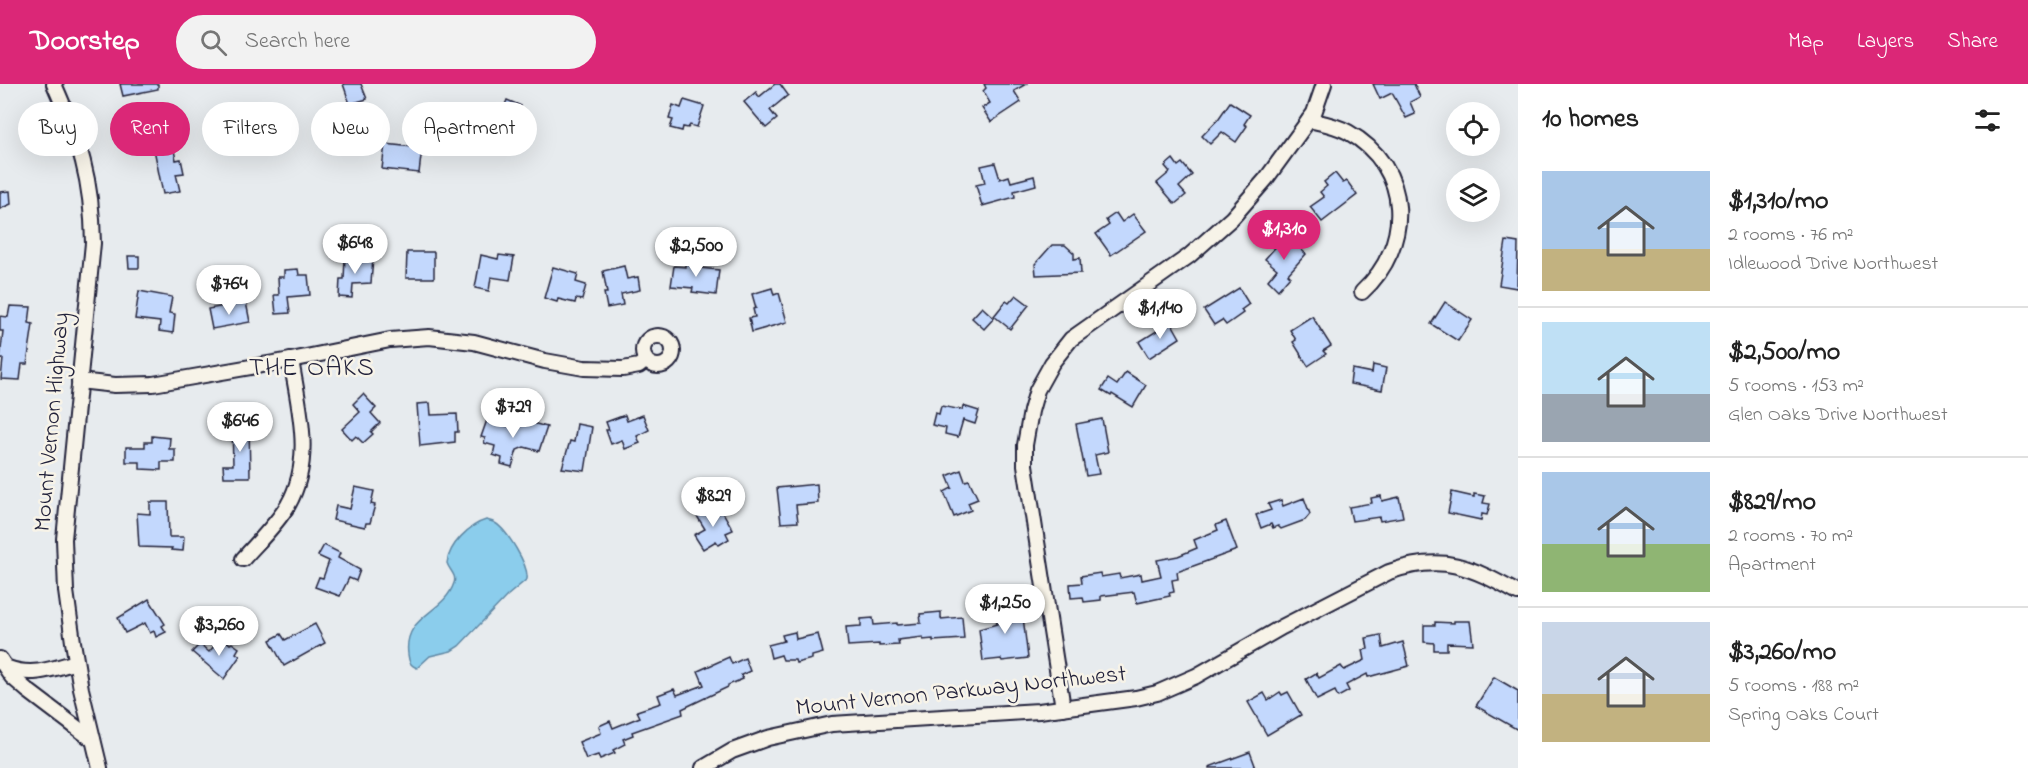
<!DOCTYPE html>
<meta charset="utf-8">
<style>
body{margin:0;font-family:"Indie Flower",sans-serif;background:#f2f2f2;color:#222;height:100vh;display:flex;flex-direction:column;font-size:22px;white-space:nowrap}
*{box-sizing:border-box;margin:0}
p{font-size:20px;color:#767676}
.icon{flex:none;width:33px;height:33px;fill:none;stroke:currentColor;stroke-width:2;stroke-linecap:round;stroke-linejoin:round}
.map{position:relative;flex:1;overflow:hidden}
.details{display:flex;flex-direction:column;background:#fff;width:510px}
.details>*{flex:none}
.top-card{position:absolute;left:18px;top:18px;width:570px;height:54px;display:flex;gap:12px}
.fabs{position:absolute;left:1446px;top:18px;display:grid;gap:12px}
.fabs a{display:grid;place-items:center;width:54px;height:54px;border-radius:50%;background:#fff;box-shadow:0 6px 24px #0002;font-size:30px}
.price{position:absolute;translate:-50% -51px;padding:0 14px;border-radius:21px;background:#fff;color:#222;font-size:20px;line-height:39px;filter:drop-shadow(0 2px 3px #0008)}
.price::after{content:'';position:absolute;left:50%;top:36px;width:18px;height:14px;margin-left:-9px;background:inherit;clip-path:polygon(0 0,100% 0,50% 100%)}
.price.selected{background:#db2777;color:#fff}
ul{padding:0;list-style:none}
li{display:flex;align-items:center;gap:18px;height:150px;padding:0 24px}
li+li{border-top:2px solid #e0e0e0}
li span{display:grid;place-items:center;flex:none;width:168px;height:120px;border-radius:0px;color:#555}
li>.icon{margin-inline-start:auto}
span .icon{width:72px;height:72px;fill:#fffc;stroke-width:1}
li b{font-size:26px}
h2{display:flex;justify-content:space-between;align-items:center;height:72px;padding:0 24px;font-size:26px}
.tag{padding:0 21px;border-radius:27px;background:#fff;box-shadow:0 6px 24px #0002;font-size:21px;line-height:54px}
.tag.selected{background:#db2777;color:#fff}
header{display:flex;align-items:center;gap:36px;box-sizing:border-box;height:84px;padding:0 30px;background:#db2777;color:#fff}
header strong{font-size:28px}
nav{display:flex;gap:33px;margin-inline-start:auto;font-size:21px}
.search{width:420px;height:54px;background:#f2f2f2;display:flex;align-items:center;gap:15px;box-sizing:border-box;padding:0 21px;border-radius:33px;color:#767676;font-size:22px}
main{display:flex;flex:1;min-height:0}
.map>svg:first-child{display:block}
</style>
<header>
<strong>Doorstep</strong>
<div class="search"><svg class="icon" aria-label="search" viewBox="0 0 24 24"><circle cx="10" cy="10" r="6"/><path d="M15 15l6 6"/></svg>Search here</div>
<nav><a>Map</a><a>Layers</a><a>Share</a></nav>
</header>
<main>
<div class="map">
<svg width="1518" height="684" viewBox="0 0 1518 684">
<rect width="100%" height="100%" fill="#e7ebee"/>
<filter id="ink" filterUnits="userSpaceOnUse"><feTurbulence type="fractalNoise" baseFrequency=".0167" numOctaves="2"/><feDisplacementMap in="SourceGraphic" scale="12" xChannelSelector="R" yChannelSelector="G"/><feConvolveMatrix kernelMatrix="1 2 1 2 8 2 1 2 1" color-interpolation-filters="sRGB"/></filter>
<g filter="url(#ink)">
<path fill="#8bcdec" stroke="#6189a5" stroke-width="1.5" d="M 486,436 C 489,437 492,437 495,439 C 507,446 529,482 527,495 L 507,512 L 459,562 L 451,567 L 430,572 L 417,584 C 409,581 409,577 408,570 C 403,531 444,530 454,499 C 457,491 449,486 447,479 C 449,461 469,441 486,436 Z"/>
<g fill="#c3d8fd" stroke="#22223b" stroke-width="1.5">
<polygon points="120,0 158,0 158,5 123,12"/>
<polygon points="343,0 361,0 367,15 350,20"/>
<polygon points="775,0 780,0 788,11 770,26 777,35 766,44 744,18 756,8 759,13"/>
<polygon points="984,0 1026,0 1014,7 1021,18 991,38 982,24 990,19 983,7 986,4"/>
<polygon points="1373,0 1414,0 1420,13 1410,18 1415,30 1406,34 1392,9 1380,15"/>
<polygon points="507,16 521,22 507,55 488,47 497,26 502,28"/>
<polygon points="684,16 704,22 697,43 690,41 688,44 683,43 682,47 670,44 673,36 669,35 673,21 681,24"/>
<polygon points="1230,18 1250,31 1244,40 1247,42 1236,58 1222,48 1210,60 1202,52 1219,34"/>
<polygon points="172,56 176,76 181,75 184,89 176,90 180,107 163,110 153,60"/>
<polygon points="385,60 422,64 419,89 382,85"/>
<polygon points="1173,75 1178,82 1182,79 1192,91 1179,103 1186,111 1175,120 1157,99 1170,88 1165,82"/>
<polygon points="995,79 1000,95 1009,92 1011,98 1034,92 1036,101 1014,107 1015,113 982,122 976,101 985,99 981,82"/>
<polygon points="1335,89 1343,99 1347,97 1357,111 1322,138 1310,123 1324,113 1320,108 1327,102 1324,98"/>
<polygon points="10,107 11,120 0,125 0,108"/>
<polygon points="1116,129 1122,138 1133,130 1146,147 1111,171 1096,150 1109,141 1106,136"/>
<polygon points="1286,151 1306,170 1288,190 1290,192 1278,206 1268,196 1277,185 1265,175"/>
<polygon points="1506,157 1518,159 1517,204 1499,201"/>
<polygon points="1052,161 1065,161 1074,169 1074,175 1080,174 1081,189 1036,191 1035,180"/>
<polygon points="407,168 434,168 434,194 406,194"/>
<polygon points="481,171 498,175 499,171 514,173 510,196 491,193 489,207 475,204"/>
<polygon points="128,172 139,172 139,184 129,184"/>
<polygon points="345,174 373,174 371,199 353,200 352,214 339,213 340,195 344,195"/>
<polygon points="686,177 701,179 701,184 719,186 716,211 692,208 693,204 671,202 674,182 686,183"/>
<polygon points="624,182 627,195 638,193 640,206 621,210 623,221 607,224 604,209 607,209 603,187"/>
<polygon points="553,183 578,190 576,198 586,201 582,216 576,215 575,219 558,215 557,218 544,214"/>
<polygon points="298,185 299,191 308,191 310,211 288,213 290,229 276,230 274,211 279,211 278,193 284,193 284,186"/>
<polygon points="772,204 774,211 779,209 787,238 752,248 749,234 755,233 753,225 756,224 752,210"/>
<polygon points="1239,204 1249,220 1241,226 1243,229 1226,241 1222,236 1214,241 1204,226"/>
<polygon points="139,207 172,213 169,229 175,230 173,249 159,247 160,238 135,235"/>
<polygon points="1016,211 1029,221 1010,245 994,232 1006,217 1009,219"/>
<polygon points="246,218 250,238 212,245 208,225"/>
<polygon points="1445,218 1472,236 1458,257 1431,240"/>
<polygon points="10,222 31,223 29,239 33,240 27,280 22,280 20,296 1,295 3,275 0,275 3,247 0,247 0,232 8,233"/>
<polygon points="982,223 994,234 984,245 972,234"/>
<polygon points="1312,232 1331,262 1323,267 1326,270 1308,282 1293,258 1296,256 1290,246"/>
<polygon points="1171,238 1180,254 1149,274 1139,258"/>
<polygon points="1373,281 1386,284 1382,306 1350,300 1352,285 1372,289"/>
<polygon points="1126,288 1146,301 1133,323 1112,310 1111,312 1101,306 1108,295 1117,301"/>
<polygon points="363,310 376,324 371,329 380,339 371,348 373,350 363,359 356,352 352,356 342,345 360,328 353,320"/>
<polygon points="430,319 431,331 457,330 458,348 455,348 455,358 420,362 417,320"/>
<polygon points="941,322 962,326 963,322 979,327 975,340 963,336 958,353 945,350 946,344 932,341 935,329 939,330"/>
<polygon points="625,331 627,337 643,331 649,346 637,352 640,359 625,365 622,356 611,360 606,346 609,346 606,338"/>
<polygon points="1102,335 1108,368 1095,371 1099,390 1086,392 1076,340"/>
<polygon points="487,336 507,342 522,336 547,343 539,367 524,363 517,366 512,383 501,380 502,374 493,371 495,362 484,359 485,354 481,353"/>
<polygon points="232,340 249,340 250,393 224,393 223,381 233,381"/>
<polygon points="577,340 592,343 585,387 562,384 570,357 574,358"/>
<polygon points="152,352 170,354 169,365 175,365 175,378 161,378 161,386 140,385 140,378 126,378 126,363 145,363 145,358 152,358"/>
<polygon points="961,386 965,397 969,396 978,415 968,419 971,426 954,433 944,408 952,404 947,392"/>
<polygon points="817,400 818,419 796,421 798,438 781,439 777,404"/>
<polygon points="355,403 374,407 371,420 375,421 370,439 366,439 365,443 333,436 336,422 350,425"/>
<polygon points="1452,408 1474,413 1474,410 1485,412 1483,419 1490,420 1487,431 1482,430 1481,436 1448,429"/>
<polygon points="1381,412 1382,417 1399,413 1403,433 1380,437 1379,433 1352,437 1349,423 1372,419 1371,414"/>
<polygon points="1304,414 1310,430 1305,436 1281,445 1278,442 1273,444 1271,440 1261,444 1256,431 1271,426 1268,420 1281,416 1283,422"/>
<polygon points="150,418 168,418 169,453 184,453 183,467 171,466 172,464 139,463 137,429 150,430"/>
<polygon points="713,422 716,428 721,425 733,446 726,449 729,455 719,461 716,457 703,465 694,451 705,445 697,432"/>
<polygon points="1226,437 1237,466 1177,488 1178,495 1172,496 1174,508 1169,509 1170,512 1137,519 1134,508 1101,512 1101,516 1084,518 1083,513 1071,514 1070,500 1082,499 1081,492 1100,489 1101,493 1119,490 1120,494 1141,490 1142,496 1161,492 1157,476 1178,472 1197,464 1194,456 1218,446 1216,441"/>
<polygon points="324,461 340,469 338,474 360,486 356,497 349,494 340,512 315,503 319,493 323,494 329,477 318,472"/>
<polygon points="1017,513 1020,534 1023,533 1028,574 1002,577 1001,575 983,577 979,545 997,540 996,533 1003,532 1001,515"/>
<polygon points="149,515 165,540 162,542 166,548 156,553 154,547 150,549 145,539 125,549 118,534"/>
<polygon points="941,528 941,535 962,533 964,555 933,557 933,555 923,556 923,553 898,556 899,561 879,562 879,560 848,562 846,543 861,542 861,535 873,534 874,541 897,539 897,541 921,539 920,530"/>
<polygon points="1454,537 1470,537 1473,560 1447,559 1447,566 1434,566 1434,559 1424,558 1424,541 1435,541 1435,538 1454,539"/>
<polygon points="315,540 325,559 284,582 270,556 281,550 285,556"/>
<polygon points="795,548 796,555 818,550 823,569 812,572 812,575 796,579 795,576 783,576 781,571 771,574 768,561 784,557 782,551"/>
<polygon points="1381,551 1383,564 1403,558 1409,582 1368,593 1367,590 1346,601 1349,607 1338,613 1335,607 1317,616 1306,595 1316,589 1319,594 1341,582 1344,586 1365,576 1363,566 1368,565 1366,554"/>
<polygon points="222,553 230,560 232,559 239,564 236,569 240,572 224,595 192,568 200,560 209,568"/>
<polygon points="729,573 732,580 745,574 750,587 741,591 743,595 728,601 728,603 682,625 683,630 632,648 633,651 623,655 625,660 613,666 615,669 600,675 598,671 586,675 579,658 601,649 599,642 610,637 613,644 640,633 637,627 661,619 658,611 674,605 677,611 704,601 698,587"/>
<polygon points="1494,593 1518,607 1518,646 1476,622"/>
<polygon points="1280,608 1282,611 1288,608 1301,631 1267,651 1248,618 1264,609 1268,616"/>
<polygon points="1250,668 1256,684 1209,684 1209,683"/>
</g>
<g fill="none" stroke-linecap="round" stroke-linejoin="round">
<defs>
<g id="minor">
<path d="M 54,0 C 80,59 92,94 93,159 L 64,455 L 66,507 L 73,558 L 81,605 L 100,684"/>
<path d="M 1309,36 C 1322,39 1336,41 1348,48 C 1412,84 1413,161 1362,208"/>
<circle cx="658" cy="267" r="15"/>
<polyline points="79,297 115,301 153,300 291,276 390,256 429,253 474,258 545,277 584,284 623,285 639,282 646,276"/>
<path d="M 243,475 C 258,458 276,441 288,421 C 314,375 299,325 291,276"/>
<polyline points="0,575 12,593 27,606 93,656"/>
<path d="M 8,584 C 32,593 52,585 76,578"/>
<polyline points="1063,624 1025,381 1025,361 1031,327 1037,306 1052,279 1071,255 1189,172 1232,134 1266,95 1314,29 1324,0"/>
<path d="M 703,684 L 732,667 L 768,654 L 832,640 L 1039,627 L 1136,614 L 1157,609 L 1196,592 L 1282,543 L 1389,488 C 1443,469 1471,483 1518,509"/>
</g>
</defs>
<use href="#minor" stroke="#22223b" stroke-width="18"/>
<use href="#minor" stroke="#f7f3e8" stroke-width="14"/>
</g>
</g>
<g text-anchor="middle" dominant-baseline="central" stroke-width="5" stroke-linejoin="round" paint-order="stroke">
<g font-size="24" fill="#22223b" stroke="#f7f3e8">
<text transform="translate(53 338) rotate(-85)">Mount Vernon Highway</text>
<text transform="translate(961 608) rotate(-6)">Mount Vernon Parkway Northwest</text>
</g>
<g font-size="26" letter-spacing="1.5" fill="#22223b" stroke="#f7f3e8">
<text x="312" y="285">THE OAKS</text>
</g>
</g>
</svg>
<div class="fabs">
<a><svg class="icon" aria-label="locate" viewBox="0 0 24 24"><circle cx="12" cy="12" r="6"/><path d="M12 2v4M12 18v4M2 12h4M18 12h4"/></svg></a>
<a><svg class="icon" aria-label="layers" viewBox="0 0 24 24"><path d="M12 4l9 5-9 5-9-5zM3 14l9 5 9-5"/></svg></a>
</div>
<b class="price selected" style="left:1284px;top:177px">$1,310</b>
<b class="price" style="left:355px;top:191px">$648</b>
<b class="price" style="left:696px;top:194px">$2,500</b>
<b class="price" style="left:229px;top:232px">$764</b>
<b class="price" style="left:1160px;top:256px">$1,140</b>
<b class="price" style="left:513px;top:355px">$729</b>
<b class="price" style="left:240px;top:369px">$646</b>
<b class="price" style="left:713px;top:444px">$829</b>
<b class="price" style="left:1005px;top:551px">$1,250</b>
<b class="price" style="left:219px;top:573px">$3,260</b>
<div class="top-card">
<a class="tag">Buy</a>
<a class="tag selected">Rent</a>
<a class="tag">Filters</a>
<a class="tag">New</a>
<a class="tag">Apartment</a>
</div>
</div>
<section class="details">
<h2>10 homes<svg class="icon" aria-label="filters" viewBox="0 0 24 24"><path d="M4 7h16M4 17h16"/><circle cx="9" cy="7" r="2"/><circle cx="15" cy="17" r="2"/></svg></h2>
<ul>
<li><span style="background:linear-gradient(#a9c7e8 65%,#c2b280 0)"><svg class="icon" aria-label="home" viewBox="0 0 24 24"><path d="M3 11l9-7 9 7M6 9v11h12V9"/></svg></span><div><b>$1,310/mo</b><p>2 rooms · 76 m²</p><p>Idlewood Drive Northwest</p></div></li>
<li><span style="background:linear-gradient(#bfe0f5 60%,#9aa5b1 0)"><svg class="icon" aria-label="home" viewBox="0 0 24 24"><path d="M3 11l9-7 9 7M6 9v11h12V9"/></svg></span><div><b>$2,500/mo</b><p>5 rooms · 153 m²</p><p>Glen Oaks Drive Northwest</p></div></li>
<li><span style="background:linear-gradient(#a9c7e8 60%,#8fb573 0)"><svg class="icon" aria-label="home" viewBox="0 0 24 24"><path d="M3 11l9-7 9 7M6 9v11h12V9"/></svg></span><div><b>$829/mo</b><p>2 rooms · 70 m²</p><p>Apartment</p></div></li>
<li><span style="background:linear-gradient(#c9d6e8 60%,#c2b280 0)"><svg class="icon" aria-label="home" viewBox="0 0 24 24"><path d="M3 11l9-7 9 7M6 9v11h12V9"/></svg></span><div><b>$3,260/mo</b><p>5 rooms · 188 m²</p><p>Spring Oaks Court</p></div></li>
</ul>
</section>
</main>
